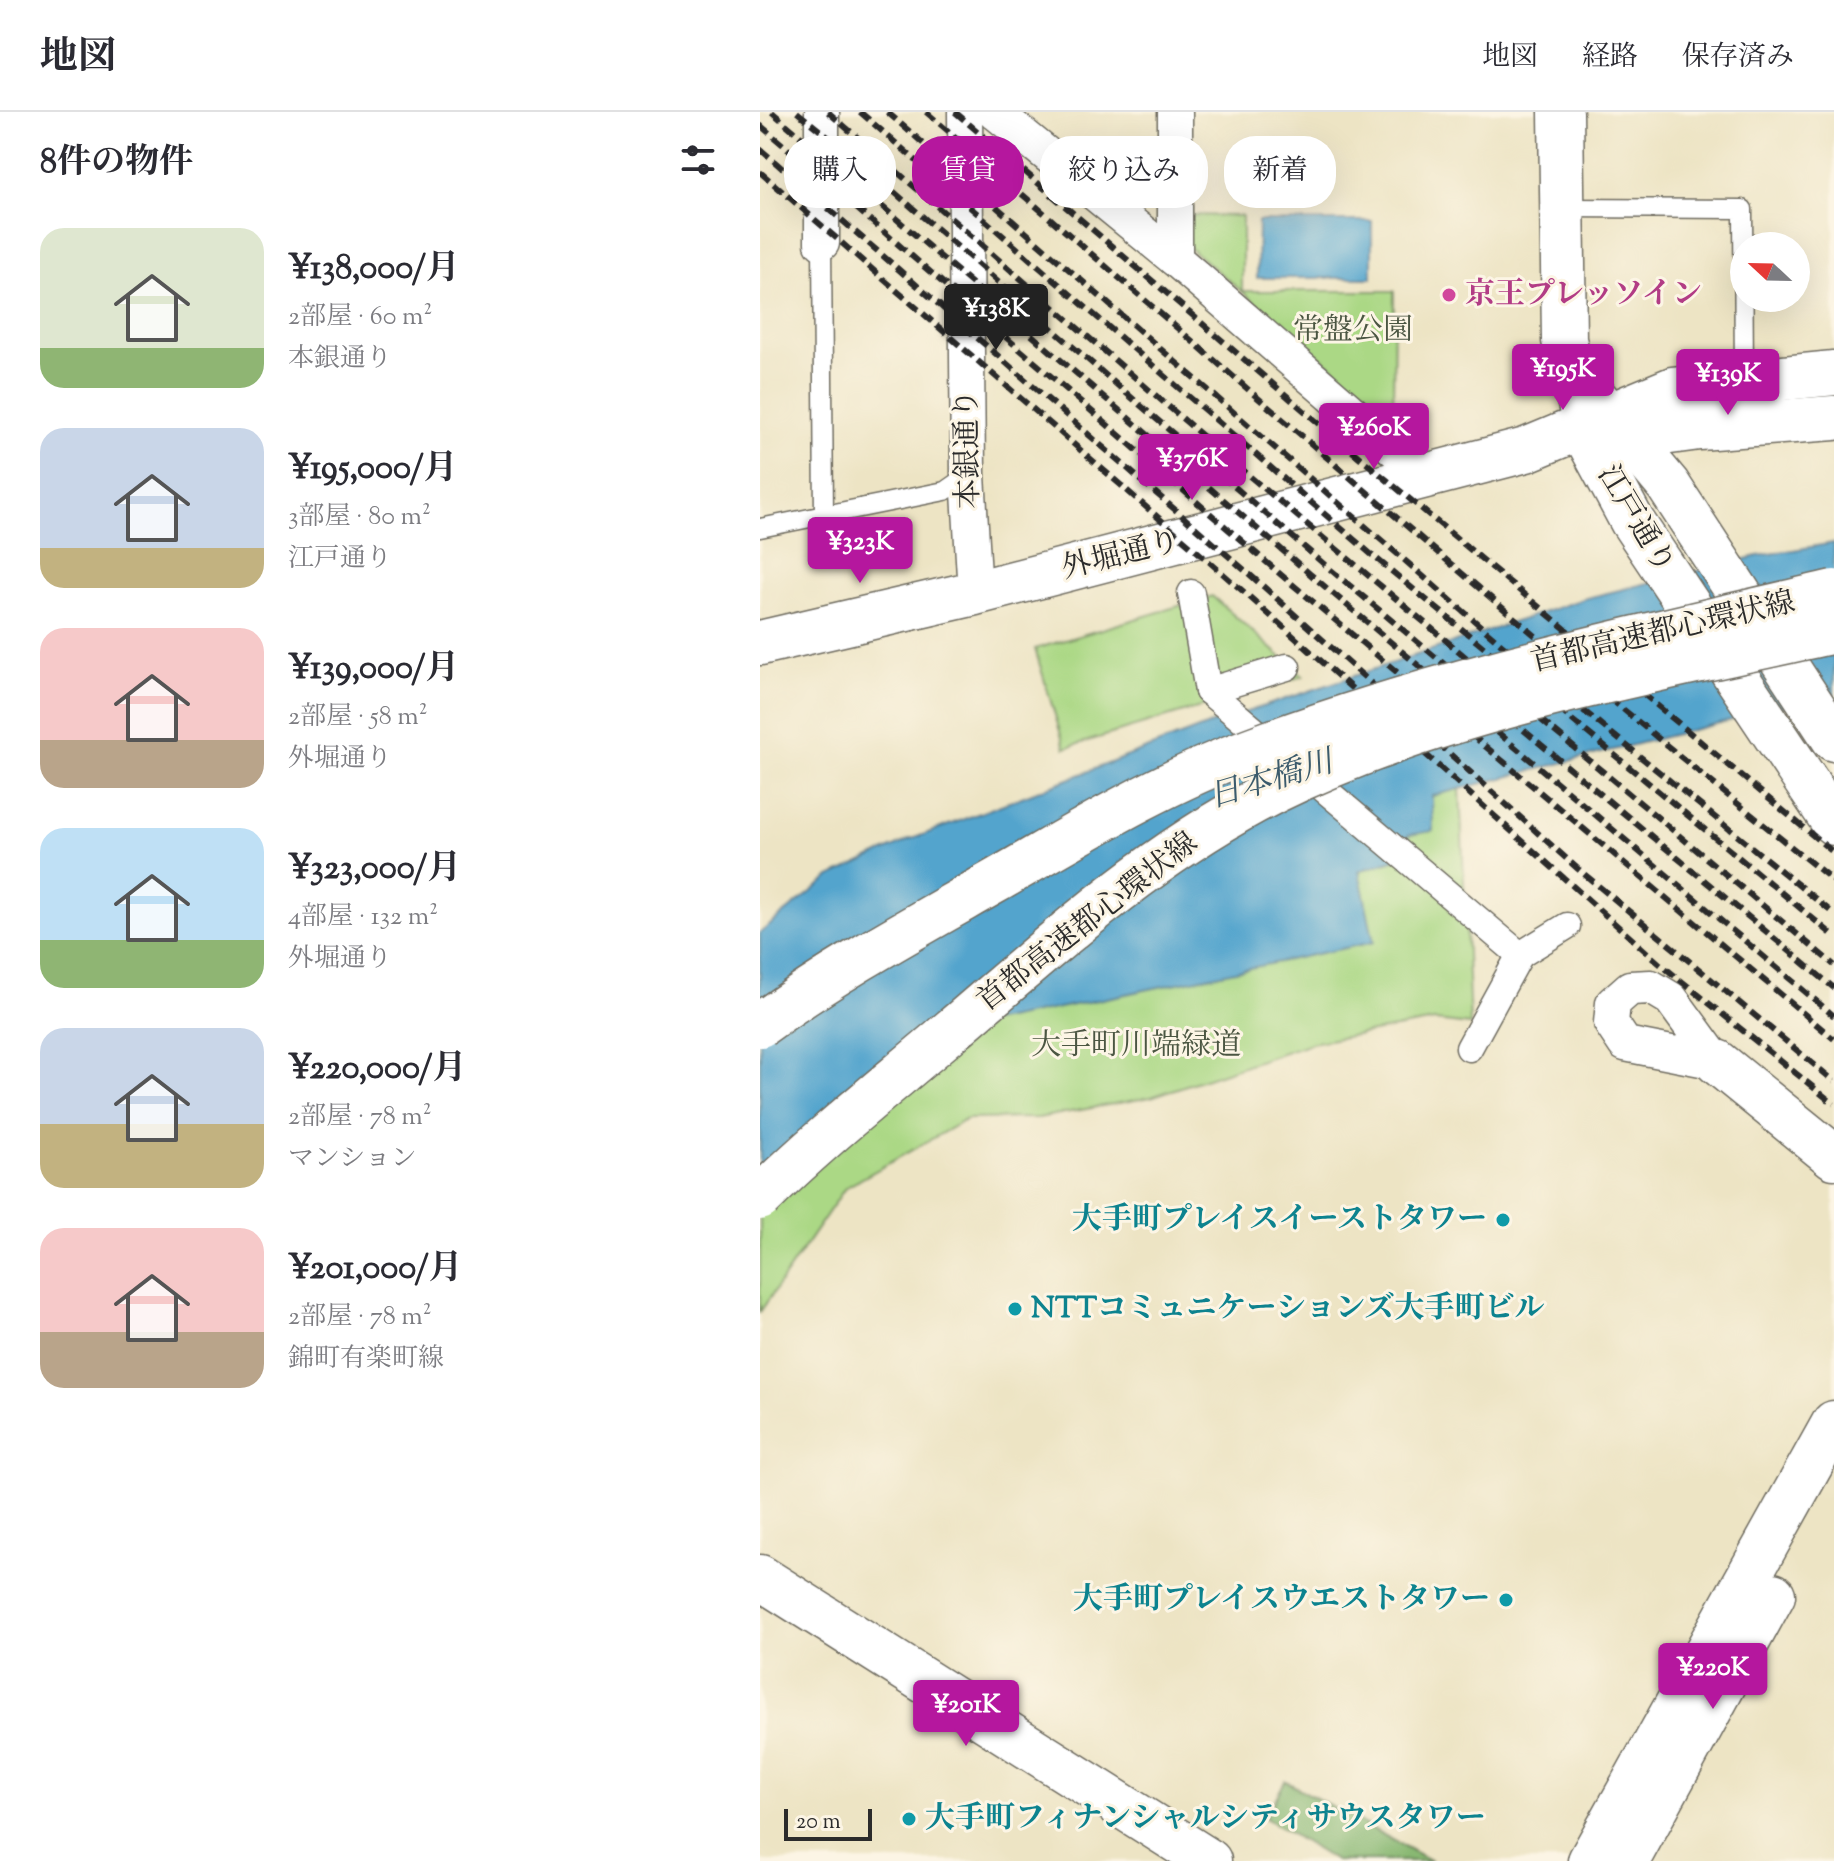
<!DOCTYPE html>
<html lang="ja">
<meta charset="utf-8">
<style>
body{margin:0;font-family:"Sorts Mill Goudy","Noto Serif JP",serif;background:#f2f2f3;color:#2b2b33;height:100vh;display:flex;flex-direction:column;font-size:30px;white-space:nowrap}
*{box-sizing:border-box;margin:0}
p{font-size:26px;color:#7c7c81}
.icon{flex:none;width:44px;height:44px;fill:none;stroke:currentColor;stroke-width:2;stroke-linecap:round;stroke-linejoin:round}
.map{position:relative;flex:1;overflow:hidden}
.drawer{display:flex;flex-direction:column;background:#fff;width:760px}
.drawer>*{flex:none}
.top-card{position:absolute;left:24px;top:24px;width:760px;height:72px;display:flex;gap:16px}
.needle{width:52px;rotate:292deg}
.buttons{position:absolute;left:970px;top:120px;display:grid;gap:16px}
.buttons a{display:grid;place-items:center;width:80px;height:80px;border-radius:50%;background:#fff;box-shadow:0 8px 32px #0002;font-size:40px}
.scale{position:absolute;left:24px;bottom:20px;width:88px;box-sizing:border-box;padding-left:8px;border:4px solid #2b2b2b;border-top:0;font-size:22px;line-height:28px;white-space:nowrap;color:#2b2b2b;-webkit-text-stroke:6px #fcf5e5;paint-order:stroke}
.price{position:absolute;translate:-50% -68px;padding:0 18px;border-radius:8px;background:#b5179e;color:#fff;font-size:26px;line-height:52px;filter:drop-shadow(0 2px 4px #0008)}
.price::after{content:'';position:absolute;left:50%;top:48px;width:24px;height:18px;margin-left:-12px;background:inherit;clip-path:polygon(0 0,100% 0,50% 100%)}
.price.on{background:#222;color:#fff}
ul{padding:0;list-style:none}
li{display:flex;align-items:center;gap:24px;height:200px;padding:0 40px}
li span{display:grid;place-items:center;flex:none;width:224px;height:160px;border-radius:24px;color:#555}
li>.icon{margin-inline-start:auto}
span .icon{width:96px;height:96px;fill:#fffc;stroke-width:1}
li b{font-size:34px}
h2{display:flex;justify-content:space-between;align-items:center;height:96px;padding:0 40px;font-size:34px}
.chip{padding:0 28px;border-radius:32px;background:#fff;box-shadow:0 8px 32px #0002;font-size:28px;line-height:72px}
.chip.on{background:#b5179e;color:#fff}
header{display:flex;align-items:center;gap:48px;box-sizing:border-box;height:112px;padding:0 40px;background:#fff;border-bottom:2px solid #e1e1e2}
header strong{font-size:38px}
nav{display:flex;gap:44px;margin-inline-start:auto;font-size:28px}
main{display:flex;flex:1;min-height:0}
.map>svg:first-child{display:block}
</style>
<header>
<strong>地図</strong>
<nav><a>地図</a><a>経路</a><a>保存済み</a></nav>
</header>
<main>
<section class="drawer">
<h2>8件の物件<svg class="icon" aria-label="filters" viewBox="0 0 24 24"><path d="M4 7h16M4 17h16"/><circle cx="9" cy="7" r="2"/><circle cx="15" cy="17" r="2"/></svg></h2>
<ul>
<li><span style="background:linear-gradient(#dfe7d0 75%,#8fb573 0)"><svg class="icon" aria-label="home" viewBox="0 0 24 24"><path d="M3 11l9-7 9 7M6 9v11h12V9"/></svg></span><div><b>¥138,000/月</b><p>2部屋 · 60 m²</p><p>本銀通り</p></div></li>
<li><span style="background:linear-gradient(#c9d6e8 75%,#c2b280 0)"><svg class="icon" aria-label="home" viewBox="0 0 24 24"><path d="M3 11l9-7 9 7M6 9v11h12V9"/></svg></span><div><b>¥195,000/月</b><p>3部屋 · 80 m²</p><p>江戸通り</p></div></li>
<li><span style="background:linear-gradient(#f6c9c9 70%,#b9a48a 0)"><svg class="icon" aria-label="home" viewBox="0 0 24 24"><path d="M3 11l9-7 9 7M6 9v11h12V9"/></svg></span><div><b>¥139,000/月</b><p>2部屋 · 58 m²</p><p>外堀通り</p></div></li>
<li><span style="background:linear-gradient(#bfe0f5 70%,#8fb573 0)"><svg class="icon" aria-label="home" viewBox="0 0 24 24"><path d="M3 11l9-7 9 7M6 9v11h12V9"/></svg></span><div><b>¥323,000/月</b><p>4部屋 · 132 m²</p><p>外堀通り</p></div></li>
<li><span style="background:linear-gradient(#c9d6e8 60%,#c2b280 0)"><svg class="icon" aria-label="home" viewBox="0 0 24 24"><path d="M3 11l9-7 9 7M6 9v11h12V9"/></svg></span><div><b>¥220,000/月</b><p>2部屋 · 78 m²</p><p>マンション</p></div></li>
<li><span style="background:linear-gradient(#f6c9c9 65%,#b9a48a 0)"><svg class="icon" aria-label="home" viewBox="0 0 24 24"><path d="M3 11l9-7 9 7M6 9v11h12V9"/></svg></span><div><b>¥201,000/月</b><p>2部屋 · 78 m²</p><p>錦町有楽町線</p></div></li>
</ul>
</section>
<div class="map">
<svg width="1074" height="1749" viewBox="0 0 1074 1749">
<rect width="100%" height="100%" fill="#fcf5e5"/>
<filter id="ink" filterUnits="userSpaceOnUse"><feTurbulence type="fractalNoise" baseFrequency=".0125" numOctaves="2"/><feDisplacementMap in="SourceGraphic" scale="16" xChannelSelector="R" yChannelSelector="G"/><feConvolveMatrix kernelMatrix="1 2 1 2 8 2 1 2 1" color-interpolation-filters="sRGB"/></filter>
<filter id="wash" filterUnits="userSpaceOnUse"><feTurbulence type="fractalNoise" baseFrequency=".006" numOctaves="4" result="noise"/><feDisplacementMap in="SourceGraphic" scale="32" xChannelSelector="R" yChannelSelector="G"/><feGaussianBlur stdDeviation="1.8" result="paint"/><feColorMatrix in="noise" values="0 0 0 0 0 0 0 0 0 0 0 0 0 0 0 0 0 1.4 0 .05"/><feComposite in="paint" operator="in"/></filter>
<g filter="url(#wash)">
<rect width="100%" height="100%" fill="#ede4c4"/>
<g fill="#abd885" stroke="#6b8258" stroke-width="2">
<polygon points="427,103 482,104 482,179 634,179 633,305 426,133"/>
<polygon points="452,484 543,564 305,636 275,537"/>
<polygon points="700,676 710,913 675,909 551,931 391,985 278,1006 207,1007 85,1076 0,1200 0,1063 158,922 613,830 598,759 648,743 648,723 673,718 671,684"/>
</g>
<polygon fill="#88b872" stroke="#5a724e" stroke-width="2" points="525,1669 671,1749 575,1749 505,1706"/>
<g fill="#53a4cd" stroke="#3f687c" stroke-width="2">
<polygon points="498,109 612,109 612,166 497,166"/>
<polygon points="1074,431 1074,582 672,684 673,719 648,723 648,743 599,759 614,830 218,913 0,1063 0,821 70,765 147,729 454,611 823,487 998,444"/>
</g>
</g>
<g filter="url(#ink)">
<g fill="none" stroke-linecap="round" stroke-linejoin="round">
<defs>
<g id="service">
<polyline points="803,96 983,97 984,270"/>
<polyline points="62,131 64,406"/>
<polyline points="0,416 185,379 208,363"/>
</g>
<g id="pedestrian">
<polyline points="431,481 448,579 760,843 807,814"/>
<polyline points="448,579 527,555"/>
<polyline points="709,936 760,843"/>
</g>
<g id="minor">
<polyline points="62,0 62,131"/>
<polyline points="205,0 208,363 215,481"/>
<polyline points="235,0 415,147 666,365"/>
<polyline points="415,0 415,147"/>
<polygon points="891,875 911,887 957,950 865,932 851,911 853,891 870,876"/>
</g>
<g id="tertiary">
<polyline points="957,950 1074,1045"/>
<polyline points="830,1749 1074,1311"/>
<polyline points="867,1749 1013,1483"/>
</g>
<g id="secondary">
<polyline points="801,0 804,228 830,331 872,409 1074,711"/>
<polyline points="832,282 908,373 1074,627"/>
<polyline points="844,329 939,316 1074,306"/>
<polyline points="0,531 215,481 766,338 913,277 1074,261"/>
<polyline points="0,1465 449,1749"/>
</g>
</defs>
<use href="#service" stroke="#6f6c61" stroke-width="21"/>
<use href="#pedestrian" stroke="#6f6c61" stroke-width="29"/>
<use href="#minor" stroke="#6f6c61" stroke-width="37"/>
<use href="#tertiary" stroke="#6f6c61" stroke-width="47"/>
<use href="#secondary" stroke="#6f6c61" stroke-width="47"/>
<use href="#service" stroke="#fff" stroke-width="18"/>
<use href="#pedestrian" stroke="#fff" stroke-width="26"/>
<use href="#minor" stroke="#fff" stroke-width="34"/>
<use href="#tertiary" stroke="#fff" stroke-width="44"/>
<use href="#secondary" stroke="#fff" stroke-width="44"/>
<g stroke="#2b2b2b" stroke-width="6" stroke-dasharray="12 6" stroke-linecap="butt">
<polyline points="12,0 550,462 1074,904"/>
<polyline points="37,0 103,53 565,453 1074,876"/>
<polyline points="68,0 475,352 1074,853"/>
<polyline points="100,0 612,443 1074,824"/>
<polyline points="127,0 739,530 1074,802"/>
<path d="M 166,0 C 468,257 763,522 1074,769"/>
<polyline points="195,0 555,308 1074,741"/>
<polyline points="0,13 526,467 1074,927"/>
<polyline points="0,37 504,475 818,757 1074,969"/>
<polyline points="0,60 484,480 899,851 1074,992"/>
</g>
<defs>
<g id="motorway-bridge">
<path d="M 0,913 C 74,859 153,816 232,771 C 316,723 399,671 490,638 C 679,567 878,526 1074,480"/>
<path d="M 0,1086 C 60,1026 128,973 192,918 C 301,825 409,726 540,667 C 708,591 895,559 1074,519"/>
</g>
</defs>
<use href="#motorway-bridge" stroke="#6f6c61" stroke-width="47" stroke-linecap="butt"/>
<use href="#motorway-bridge" stroke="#fff" stroke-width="44"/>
</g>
</g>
<circle fill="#d1479c" stroke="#fcf5e5" stroke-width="3" cx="689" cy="183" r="8"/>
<g fill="#0f9aa8" stroke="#fcf5e5" stroke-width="3">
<circle cx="743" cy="1108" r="8"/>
<circle cx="255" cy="1197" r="8"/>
<circle cx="746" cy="1488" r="8"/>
<circle cx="149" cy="1707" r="8"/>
</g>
<g text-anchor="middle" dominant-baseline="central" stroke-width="6" stroke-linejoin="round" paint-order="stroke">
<g font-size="30" font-weight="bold" fill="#b23c85" stroke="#fcf5e5" text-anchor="start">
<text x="705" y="183">京王プレッソイン</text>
</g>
<g font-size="30" fill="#4b5642" stroke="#fcf5e5">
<text x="593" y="219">常盤公園</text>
<text x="376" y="934">大手町川端緑道</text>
</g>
<g font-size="30" fill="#2b2b2b" stroke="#fcf5e5">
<text transform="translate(209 337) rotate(-91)">本銀通り</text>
<text transform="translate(875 408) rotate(59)">江戸通り</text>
<text transform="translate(361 444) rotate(-14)">外堀通り</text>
<text transform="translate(903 521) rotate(-13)">首都高速都心環状線</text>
<text transform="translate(328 811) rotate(-38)">首都高速都心環状線</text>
</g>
<g font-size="30" font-weight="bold" fill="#0d838f" stroke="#fcf5e5" text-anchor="end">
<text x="727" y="1108">大手町プレイスイーストタワー</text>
<text x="271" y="1197" text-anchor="start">NTTコミュニケーションズ大手町ビル</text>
<text x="730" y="1488">大手町プレイスウエストタワー</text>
<text x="165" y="1707" text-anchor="start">大手町フィナンシャルシティサウスタワー</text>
</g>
<g font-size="32" font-style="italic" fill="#3b5b6c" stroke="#fcf5e5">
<text transform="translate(511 669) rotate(-17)">日本橋川</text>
</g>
</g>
</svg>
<div class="buttons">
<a><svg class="needle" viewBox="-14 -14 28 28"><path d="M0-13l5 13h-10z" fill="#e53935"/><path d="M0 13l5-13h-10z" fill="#7c7c81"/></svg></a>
</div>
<div class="scale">20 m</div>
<b class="price on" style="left:236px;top:240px">¥138K</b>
<b class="price" style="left:803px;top:300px">¥195K</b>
<b class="price" style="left:968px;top:305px">¥139K</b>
<b class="price" style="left:614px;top:359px">¥260K</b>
<b class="price" style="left:432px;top:390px">¥376K</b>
<b class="price" style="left:100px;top:473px">¥323K</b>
<b class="price" style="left:953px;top:1599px">¥220K</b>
<b class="price" style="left:206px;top:1636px">¥201K</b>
<div class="top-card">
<a class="chip">購入</a>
<a class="chip on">賃貸</a>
<a class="chip">絞り込み</a>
<a class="chip">新着</a>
</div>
</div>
</main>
